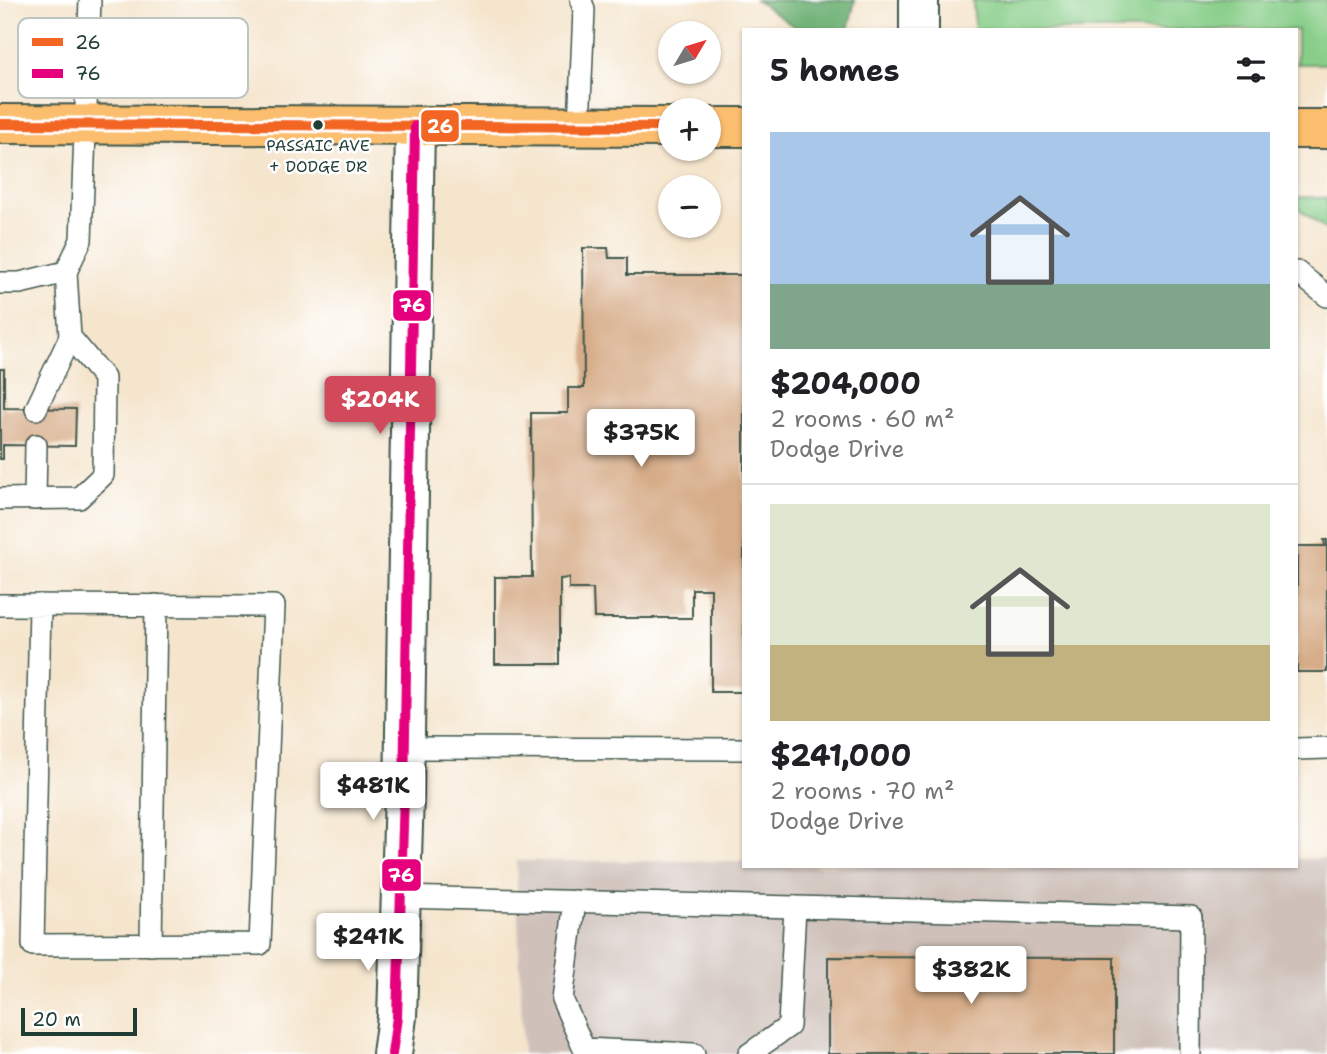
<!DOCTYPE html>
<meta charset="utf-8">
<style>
body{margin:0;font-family:"Shantell Sans",sans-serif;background:#f6f6f6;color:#202124;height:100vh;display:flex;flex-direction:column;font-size:26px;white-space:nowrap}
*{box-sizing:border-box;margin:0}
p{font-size:23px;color:#757577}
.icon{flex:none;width:38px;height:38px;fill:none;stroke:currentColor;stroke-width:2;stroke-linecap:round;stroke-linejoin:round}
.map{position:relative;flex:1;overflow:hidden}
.drawer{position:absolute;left:742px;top:28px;width:556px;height:840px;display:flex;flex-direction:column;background:#fff;border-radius:0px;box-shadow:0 2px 5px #0004}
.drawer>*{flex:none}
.needle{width:46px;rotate:52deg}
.controls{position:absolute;left:658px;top:21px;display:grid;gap:14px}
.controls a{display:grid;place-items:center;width:63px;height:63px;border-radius:50%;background:#fff;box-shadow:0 2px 5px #0004;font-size:35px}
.scale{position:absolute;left:21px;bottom:18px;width:116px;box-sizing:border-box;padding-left:7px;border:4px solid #1f3d34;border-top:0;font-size:19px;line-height:24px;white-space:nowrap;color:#1f3d34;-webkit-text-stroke:5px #fff;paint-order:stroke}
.price{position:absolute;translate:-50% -60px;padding:0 16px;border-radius:7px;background:#fff;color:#222;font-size:23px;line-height:46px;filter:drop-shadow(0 2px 4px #0008)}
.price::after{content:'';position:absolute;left:50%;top:42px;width:21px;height:16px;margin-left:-10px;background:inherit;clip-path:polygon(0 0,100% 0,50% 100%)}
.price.selected{background:#d1495b;color:#fff}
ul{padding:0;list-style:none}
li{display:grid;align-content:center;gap:14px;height:371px;padding:0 28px}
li+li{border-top:2px solid #e0e0e0}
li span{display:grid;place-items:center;height:217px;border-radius:0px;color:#555}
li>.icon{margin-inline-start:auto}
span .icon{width:126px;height:126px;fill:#fffc;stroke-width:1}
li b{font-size:30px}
h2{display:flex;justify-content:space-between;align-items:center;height:84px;padding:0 28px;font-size:30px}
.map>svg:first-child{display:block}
</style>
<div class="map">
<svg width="1327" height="1054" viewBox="0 0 1327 1054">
<rect width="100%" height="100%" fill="#fff"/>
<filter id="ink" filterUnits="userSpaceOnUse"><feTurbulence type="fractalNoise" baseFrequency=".0143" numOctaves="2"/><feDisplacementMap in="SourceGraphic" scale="14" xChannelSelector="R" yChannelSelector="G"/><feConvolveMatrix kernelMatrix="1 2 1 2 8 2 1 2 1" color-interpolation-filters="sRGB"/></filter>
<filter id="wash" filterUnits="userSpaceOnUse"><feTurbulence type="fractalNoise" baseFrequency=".00686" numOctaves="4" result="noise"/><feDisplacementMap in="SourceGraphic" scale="28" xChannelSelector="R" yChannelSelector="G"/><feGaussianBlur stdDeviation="1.57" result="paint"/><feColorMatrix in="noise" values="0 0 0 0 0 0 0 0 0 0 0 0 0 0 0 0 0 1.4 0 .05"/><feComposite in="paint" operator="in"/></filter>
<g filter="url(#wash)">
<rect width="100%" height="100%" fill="#f5e5cd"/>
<polygon fill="#cfc1ba" points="1327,858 1327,1054 523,1054 516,861 744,861 744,866 1297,866 1297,859"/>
<g fill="#88ce89" stroke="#54865e" stroke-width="2">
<polygon points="973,0 1327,0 1327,64 1297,64 1297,30 975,30"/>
<polygon points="1297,197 1327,198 1327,230 1297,207"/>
</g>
<polygon fill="#6eb175" stroke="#467754" stroke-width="2" points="756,0 855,0 848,30 799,30"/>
<g id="blocks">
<g fill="#d7ad89">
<polygon points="583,248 608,248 609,258 627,258 627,275 744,275 744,692 711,692 711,589 692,589 692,618 594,618 593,589 569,589 569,578 560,579 560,664 495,664 495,577 532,577 531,413 568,413 568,388 584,388"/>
<polygon points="0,369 4,369 4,408 76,409 75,446 3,445 3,459 0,459"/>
<polygon points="1324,540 1327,540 1327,672 1297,672 1297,546 1325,546"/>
<polygon points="828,957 1114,958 1114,1054 828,1054"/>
</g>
</g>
</g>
<g filter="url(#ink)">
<use href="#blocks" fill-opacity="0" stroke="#3f564b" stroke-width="2"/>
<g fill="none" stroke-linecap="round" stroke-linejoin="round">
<defs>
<g id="service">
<polyline points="579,126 584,10 581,0"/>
<polyline points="1297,272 1327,296"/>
<polyline points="0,283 20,283 66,272 81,240 90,0"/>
<polyline points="36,409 70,337"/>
<polyline points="0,499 79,498 103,475 104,378 70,337 66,272"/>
<polyline points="35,499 36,445"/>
<polyline points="0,605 274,606 260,944 33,945 40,605"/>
<polyline points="404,748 744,749"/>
<polyline points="1297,749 1327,748"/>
<polyline points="400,897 1191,917 1190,1054"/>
<polyline points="575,901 562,999 584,1049 694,1054"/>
<polyline points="151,945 156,605"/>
<polyline points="749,1054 789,1026 795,907"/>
</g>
<g id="minor">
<polyline points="919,0 919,30"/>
<polyline points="392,1054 397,1017 404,794 415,126"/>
</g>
<g id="primary">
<polyline points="0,124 670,127"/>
<polyline points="709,127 744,127"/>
<polyline points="1297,129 1327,129"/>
</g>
</defs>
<use href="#service" stroke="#3f564b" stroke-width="24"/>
<use href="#minor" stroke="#3f564b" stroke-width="42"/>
<use href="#primary" stroke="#3f564b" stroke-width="42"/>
<use href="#service" stroke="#fff" stroke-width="21"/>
<use href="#minor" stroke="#fff" stroke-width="38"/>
<use href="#primary" stroke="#fbbd6e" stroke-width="38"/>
<defs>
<polyline id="bus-1" points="0,124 670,127"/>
<polyline id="bus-2" points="392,1054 397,1017 404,794 415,126"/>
</defs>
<use href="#bus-1" stroke="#fff" stroke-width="16"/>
<use href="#bus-2" stroke="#fff" stroke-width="16"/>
<use href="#bus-1" stroke="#f26522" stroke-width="10"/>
<use href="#bus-2" stroke="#e5007d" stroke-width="10"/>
</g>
</g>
<circle fill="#1f3d34" stroke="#fff" stroke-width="2.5" cx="318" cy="125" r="6"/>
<g text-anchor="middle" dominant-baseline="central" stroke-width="5" stroke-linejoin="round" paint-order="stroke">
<g font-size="16" fill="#1f3d34" stroke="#fff">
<text x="318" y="145">PASSAIC AVE<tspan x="318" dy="21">+ DODGE DR</tspan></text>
</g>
</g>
<rect x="18" y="18" width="230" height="80" rx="10" fill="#fff" stroke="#bcc5c2" stroke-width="2"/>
<rect x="32" y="38" width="31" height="8" fill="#f26522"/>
<rect x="32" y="69" width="31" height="9" fill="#e5007d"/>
<g font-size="19" fill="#1f3d34">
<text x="75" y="49">26</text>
<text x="75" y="80">76</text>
</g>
<g stroke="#fff" stroke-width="2.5">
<rect x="420" y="109" width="40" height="34" rx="7" fill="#f26522"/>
<rect x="392" y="289" width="40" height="33" rx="7" fill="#e5007d"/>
<rect x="381" y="858" width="41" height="34" rx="7" fill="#e5007d"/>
</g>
<g font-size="19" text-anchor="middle" font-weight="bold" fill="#fff">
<text x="440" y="133">26</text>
<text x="412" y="312">76</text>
<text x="401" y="882">76</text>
</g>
</svg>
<div class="controls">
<a><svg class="needle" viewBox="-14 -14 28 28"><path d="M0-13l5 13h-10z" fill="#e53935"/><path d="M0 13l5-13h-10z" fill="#757577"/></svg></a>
<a>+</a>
<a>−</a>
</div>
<div class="scale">20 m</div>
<b class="price selected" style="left:380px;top:436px">$204K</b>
<b class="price" style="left:641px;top:469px">$375K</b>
<b class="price" style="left:373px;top:822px">$481K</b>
<b class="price" style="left:368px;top:973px">$241K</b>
<b class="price" style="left:971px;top:1006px">$382K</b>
<section class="drawer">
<h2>5 homes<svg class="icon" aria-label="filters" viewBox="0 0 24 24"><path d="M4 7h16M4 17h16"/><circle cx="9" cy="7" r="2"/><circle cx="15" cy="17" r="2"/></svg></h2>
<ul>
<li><span style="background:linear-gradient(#a9c7e8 70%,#7fa58c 0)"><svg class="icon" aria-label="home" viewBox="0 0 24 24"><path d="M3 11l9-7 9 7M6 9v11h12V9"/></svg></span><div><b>$204,000</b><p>2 rooms · 60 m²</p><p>Dodge Drive</p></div></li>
<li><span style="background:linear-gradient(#dfe7d0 65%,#c2b280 0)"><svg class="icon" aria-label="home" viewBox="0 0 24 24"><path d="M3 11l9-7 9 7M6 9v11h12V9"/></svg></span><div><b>$241,000</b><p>2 rooms · 70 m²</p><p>Dodge Drive</p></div></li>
</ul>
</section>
</div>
